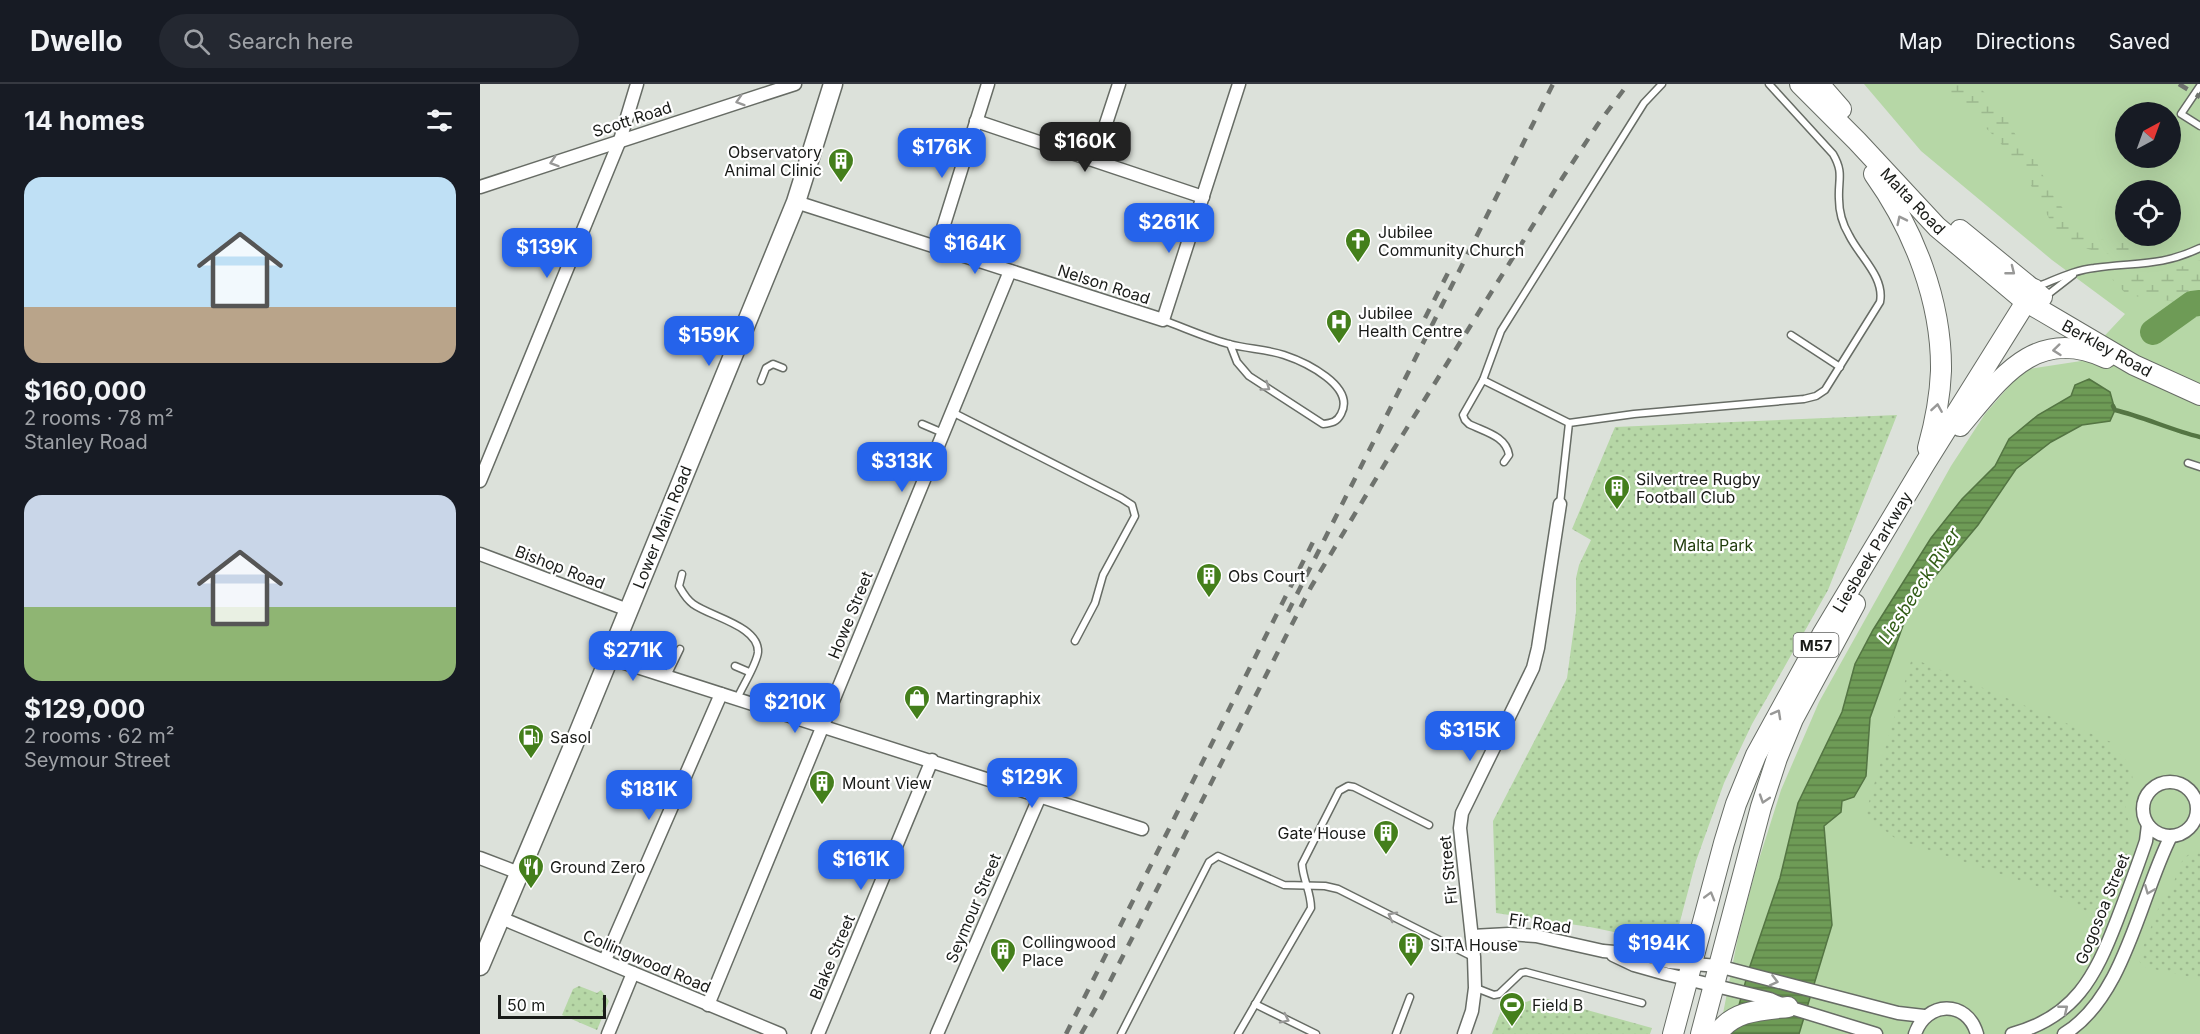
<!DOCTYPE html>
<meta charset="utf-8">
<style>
body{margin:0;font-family:Inter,sans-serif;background:#242831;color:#f1f3f6;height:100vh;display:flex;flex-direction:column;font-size:22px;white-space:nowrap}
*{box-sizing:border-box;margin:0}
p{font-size:20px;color:#9ea1a6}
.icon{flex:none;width:33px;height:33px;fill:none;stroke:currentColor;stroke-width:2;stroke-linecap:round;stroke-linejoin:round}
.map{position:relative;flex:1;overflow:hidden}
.sheet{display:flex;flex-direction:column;background:#171b24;width:480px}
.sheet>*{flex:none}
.needle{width:39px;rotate:41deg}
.fabs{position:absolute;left:1635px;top:18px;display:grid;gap:12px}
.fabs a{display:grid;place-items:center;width:66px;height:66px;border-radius:50%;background:#171b24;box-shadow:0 6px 24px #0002;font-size:30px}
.scale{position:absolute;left:18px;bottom:15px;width:108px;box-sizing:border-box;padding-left:6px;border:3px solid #191b18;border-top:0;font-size:16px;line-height:21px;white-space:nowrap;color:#191b18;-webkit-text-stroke:4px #fff;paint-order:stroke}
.price{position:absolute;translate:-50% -51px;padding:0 14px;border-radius:12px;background:#2563eb;color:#fff;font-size:20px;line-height:39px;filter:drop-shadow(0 2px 3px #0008)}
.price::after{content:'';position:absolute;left:50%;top:36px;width:18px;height:14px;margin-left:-9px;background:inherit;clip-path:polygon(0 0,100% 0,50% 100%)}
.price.selected{background:#222;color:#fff}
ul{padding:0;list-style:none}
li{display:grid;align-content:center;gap:12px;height:318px;padding:0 24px}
li span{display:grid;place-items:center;height:186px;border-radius:18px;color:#555}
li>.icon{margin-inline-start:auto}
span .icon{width:108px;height:108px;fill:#fffc;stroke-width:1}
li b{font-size:26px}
h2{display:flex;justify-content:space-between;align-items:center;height:72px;padding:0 24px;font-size:26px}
header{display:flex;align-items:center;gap:36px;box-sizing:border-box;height:84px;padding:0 30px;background:#171b24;border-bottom:2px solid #363941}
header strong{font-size:28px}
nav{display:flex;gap:33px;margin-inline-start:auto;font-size:21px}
.search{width:420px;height:54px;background:#242831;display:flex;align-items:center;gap:15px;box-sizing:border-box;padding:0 21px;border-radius:33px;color:#9ea1a6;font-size:22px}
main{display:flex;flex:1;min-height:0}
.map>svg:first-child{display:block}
</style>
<header>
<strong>Dwello</strong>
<div class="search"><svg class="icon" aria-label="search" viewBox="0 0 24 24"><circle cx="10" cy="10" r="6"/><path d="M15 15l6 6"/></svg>Search here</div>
<nav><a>Map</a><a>Directions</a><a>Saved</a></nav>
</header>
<main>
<section class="sheet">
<h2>14 homes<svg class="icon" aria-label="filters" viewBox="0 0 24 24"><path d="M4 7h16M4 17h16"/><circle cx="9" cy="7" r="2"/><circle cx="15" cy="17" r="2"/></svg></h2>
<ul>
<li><span style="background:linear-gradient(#bfe0f5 70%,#b9a48a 0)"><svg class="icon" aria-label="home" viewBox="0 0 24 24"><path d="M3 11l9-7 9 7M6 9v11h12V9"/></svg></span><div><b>$160,000</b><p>2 rooms · 78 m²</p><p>Stanley Road</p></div></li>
<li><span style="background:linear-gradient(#c9d6e8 60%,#8fb573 0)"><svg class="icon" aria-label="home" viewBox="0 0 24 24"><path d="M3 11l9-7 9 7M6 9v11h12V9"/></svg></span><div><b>$129,000</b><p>2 rooms · 62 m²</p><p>Seymour Street</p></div></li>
</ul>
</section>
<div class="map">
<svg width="1720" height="950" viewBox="0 0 1720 950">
<defs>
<pattern id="wetland-marsh" width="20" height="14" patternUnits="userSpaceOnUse" patternTransform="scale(1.5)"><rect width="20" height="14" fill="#b6d7a6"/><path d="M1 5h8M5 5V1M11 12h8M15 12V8" fill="none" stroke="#9cb88e"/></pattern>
<pattern id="park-dots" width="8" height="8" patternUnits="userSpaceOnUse" patternTransform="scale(1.5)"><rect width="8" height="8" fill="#b6d7a6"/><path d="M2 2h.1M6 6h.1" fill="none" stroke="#9cb88e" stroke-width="1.8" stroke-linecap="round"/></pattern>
<pattern id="water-rules" width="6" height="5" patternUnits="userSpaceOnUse" patternTransform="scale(1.5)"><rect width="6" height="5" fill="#6e9b56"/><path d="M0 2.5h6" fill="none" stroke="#5a7e46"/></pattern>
</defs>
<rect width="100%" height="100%" fill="#dce1da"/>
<path fill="#b6d7a6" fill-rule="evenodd" d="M 1384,0 L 1717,0 L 1720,2 L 1720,950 L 1239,950 L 1258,853 L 1275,788 L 1301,706 L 1339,618 L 1471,382 L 1505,330 L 1543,286 L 1601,277 L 1645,230 L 1572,176 L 1441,67 ZM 1646,28 L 1690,28 L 1690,74 L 1646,74 ZM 1646,106 L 1690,106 L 1690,152 L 1646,152 Z"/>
<g fill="url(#wetland-marsh)">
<path d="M 1458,0 L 1500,0 L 1503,7 L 1524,30 L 1539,57 L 1557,79 L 1572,110 L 1591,135 L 1606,151 L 1624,156 L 1645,158 L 1657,169 C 1628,174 1604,165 1578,153 C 1562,118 1541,80 1513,51 C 1495,33 1476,17 1458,0 Z"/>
<polygon points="1720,176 1720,219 1712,220 1647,211 1630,193 1689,187"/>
</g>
<g fill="url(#park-dots)">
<polygon points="1417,331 1348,506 1272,640 1244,699 1216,777 1198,845 1182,858 1110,843 1016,829 1013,737 1087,594 1096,528 1096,494 1099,481 1111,456 1092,445 1135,343"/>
<path d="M 1432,574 L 1631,658 L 1629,664 C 1644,670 1655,683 1652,700 C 1651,707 1648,712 1646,718 C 1645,730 1651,739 1650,751 C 1649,780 1633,809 1622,835 L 1562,804 L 1416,755 L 1385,731 Z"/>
<polygon points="1720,763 1720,895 1664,883 1658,876 1684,810 1689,811 1701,779 1705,773"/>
<polygon points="99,902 117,909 121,906 129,917 117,946 82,931 93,905"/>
<polygon points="1060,913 1172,944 1170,950 1012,950 1021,927"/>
</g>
<polygon fill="url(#water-rules)" stroke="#547543" stroke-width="1.5" points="1609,295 1630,308 1635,326 1630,337 1602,341 1571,358 1536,385 1498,441 1446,503 1426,533 1390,634 1386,692 1374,713 1362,717 1361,728 1344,742 1352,841 1319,950 1251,950 1269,885 1300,794 1318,719 1362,628 1375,580 1393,546 1451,454 1482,415 1515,382 1529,355 1558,331 1591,312 1595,301"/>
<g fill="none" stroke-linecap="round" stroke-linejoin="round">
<path stroke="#547543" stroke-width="4.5" d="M 1633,322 L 1635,326 C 1664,333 1691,346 1720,353"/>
<polyline stroke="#6e9b56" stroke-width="26" points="1673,248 1712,220 1720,219"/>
<defs>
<g id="lane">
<polyline points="1720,2 1701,30 1720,42"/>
<path d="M 1556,203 C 1575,196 1594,186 1614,184 C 1655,178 1680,183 1720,164"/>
<polyline points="1566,212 1593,191"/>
<path d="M 683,236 C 705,244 727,254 749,260 C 767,265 786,265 804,271 C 825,278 876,302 861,330 C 857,338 852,339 843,340 L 769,292 L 757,278 L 750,260"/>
<polyline points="1311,251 1360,283"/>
<polyline points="1003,296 1021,247 1164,19 1182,0"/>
<polyline points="281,297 286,284 293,280 303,284"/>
<polyline points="472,328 641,414 652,421 655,432 623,491 615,519 595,557"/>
<polyline points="442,340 463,349"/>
<path d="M 1024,378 L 1029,371 C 1026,352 1005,348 989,340 L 985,336 L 983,331 L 1003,296 L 1089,339"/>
<polyline points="1708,379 1720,383"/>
<path d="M 1080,420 L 1089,339 L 1154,330 L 1324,315 L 1336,312 L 1345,306 L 1400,218 C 1405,193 1379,172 1369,151 C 1363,141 1359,127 1359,115 C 1358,95 1364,89 1353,70 L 1289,0"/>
<path d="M 202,490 L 199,502 C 203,509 206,515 213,520 C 231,533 279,542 278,568 C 277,580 262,603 257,615"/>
<polyline points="255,582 269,588"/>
<polyline points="187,592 200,565"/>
<polyline points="996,904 1014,911 1019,910 1041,889 1046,888 1162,919"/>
<polyline points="775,920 836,950"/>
<polyline points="641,950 729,778 738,772 804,801 845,802 858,805 993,873"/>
<path d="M 758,950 L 831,824 C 831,808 823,796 822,780 L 859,707 L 868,702 L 874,703 L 949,741"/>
<polyline points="916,950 930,913"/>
</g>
<g id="street">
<polyline points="496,37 723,113"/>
<polyline points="614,76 639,0"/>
<polyline points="0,103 315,0"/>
<polyline points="316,118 683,236 759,0"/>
<polyline points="457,163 508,0"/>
<polyline points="0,397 140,56 157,0"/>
<polyline points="0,470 148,526"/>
<polyline points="129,574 662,745"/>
<circle cx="1690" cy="725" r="27"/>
<polyline points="0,774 39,789"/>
<polyline points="21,834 300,950"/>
<polyline points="992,852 1029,850 1056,852 1123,867 1158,870 1189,878 1238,882 1418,929 1444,932"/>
<polyline points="1133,871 1154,881 1186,890 1290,915 1308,923 1396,950"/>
<polyline points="125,876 241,610"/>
<polyline points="228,921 530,187"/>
<polyline points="128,950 153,889"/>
<polyline points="338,950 452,676"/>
<polyline points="457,950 560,712"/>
<polyline points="984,950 992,927 995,904 994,873 980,744 982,729 1053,584 1058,564 1080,420"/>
<path d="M 1435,950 C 1446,917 1487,915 1497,950"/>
<path d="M 1532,950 C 1595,933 1615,893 1637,836 C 1647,810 1657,784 1666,757 L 1668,741"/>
<path d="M 1584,950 C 1645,913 1660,812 1691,752"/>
</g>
<polyline id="secondary" points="0,882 93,662 316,118 353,0"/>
<g id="primary">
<polyline points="1320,0 1377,57 1457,143 1545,217 1654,281 1720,311"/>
<polyline points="1339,0 1361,25"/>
<path d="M 1394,90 C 1434,146 1462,218 1461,287 C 1460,313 1455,339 1448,364"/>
<polyline points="1480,146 1562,213"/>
<path d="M 1480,342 C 1520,295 1555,241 1626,274"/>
<polyline points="1193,950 1244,759 1256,720 1276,671 1342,551 1444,381 1554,205"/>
<polyline points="1221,950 1281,723 1297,674 1313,635 1375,520"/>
<path d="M 1237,950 C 1254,926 1281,926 1308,923"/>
</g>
</defs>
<use href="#lane" stroke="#676c65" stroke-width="9"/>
<use href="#street" stroke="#676c65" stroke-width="15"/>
<use href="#secondary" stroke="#676c65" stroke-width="21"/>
<use href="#primary" stroke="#676c65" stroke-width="22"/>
<use href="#lane" stroke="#fff" stroke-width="6"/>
<use href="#street" stroke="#fff" stroke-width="12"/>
<use href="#secondary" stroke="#fff" stroke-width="18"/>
<use href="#primary" stroke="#fff" stroke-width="20"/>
<g stroke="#6f736e" stroke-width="4.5" stroke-dasharray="10 10" stroke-linecap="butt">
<polyline points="1699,0 1720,13"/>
<polyline points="945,234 971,183"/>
<polyline points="808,528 1073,0"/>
<polyline points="586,950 836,452"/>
<polyline points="601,950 621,915 831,503 912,368 1083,93 1118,40 1148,0"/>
</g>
</g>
<defs><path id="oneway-chevron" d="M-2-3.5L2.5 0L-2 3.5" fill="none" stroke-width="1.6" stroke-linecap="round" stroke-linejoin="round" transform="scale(1.5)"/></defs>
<g stroke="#989897">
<use href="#oneway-chevron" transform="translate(260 17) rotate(163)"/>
<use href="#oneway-chevron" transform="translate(74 78) rotate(162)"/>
<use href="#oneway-chevron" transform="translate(1421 136) rotate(-116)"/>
<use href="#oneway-chevron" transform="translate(1531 187) rotate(38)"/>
<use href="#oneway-chevron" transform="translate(1577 266) rotate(174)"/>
<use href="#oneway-chevron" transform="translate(786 303) rotate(34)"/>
<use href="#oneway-chevron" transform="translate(1457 324) rotate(-81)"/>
<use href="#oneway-chevron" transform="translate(1297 630) rotate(-61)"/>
<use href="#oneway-chevron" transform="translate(1284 715) rotate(108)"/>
<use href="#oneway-chevron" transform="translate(1669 806) rotate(112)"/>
<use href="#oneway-chevron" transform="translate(1230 812) rotate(-74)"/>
<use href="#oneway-chevron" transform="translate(912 832) rotate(-153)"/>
<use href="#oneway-chevron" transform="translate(1294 897) rotate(14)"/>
<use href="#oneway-chevron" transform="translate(1584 925) rotate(-39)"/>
<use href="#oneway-chevron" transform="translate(805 935) rotate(26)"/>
</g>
<defs>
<symbol id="building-pin" viewBox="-11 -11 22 30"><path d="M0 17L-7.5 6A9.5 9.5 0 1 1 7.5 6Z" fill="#447f1b" stroke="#fff"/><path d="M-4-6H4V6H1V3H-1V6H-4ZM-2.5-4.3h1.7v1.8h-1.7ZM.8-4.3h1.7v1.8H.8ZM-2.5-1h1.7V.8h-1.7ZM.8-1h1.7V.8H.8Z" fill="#fff"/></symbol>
<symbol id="church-pin" viewBox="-11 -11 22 30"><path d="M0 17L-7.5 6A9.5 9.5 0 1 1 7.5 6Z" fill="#447f1b" stroke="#fff"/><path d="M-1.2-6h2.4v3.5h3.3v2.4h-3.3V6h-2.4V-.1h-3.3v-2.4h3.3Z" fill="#fff"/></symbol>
<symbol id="hospital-pin" viewBox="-11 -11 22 30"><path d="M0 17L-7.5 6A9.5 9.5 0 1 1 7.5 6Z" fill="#447f1b" stroke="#fff"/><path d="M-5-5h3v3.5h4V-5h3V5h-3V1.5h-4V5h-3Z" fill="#fff"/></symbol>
<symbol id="shop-pin" viewBox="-11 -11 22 30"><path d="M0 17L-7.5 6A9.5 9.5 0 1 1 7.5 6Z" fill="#447f1b" stroke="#fff"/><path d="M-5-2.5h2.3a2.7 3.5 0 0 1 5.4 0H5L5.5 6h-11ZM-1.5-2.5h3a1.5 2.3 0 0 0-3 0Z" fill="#fff"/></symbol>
<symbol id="fuel-pin" viewBox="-11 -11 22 30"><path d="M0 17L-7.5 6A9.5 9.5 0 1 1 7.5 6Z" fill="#447f1b" stroke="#fff"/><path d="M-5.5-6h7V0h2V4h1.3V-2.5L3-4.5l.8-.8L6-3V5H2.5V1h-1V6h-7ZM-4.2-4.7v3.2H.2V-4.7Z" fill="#fff"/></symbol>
<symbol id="restaurant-pin" viewBox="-11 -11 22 30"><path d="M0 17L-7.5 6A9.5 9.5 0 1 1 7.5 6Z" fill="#447f1b" stroke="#fff"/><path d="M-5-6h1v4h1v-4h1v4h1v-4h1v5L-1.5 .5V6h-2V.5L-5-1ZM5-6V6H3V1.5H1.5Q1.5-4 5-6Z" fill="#fff"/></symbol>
<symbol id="stadium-pin" viewBox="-11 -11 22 30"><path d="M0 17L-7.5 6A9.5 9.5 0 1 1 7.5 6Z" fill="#447f1b" stroke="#fff"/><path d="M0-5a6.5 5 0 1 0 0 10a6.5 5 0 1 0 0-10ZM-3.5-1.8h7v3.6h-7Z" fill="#fff"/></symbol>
</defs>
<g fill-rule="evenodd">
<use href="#building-pin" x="346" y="62" width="30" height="40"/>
<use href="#church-pin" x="863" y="142" width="30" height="40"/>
<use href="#hospital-pin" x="844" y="223" width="30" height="40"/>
<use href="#building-pin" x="1122" y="389" width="30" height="40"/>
<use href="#building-pin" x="714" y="477" width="30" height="40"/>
<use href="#shop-pin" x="422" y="599" width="30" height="40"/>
<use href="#fuel-pin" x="36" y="638" width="30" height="40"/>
<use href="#building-pin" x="327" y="684" width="30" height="40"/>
<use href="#building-pin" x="891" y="734" width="30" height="40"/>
<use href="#restaurant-pin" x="36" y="768" width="30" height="40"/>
<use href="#building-pin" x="916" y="846" width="30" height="40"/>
<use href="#building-pin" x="508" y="852" width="30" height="40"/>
<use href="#stadium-pin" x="1017" y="906" width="30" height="40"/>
</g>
<g text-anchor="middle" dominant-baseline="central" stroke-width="4.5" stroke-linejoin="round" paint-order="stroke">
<rect fill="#fff" stroke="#5e5f5d" stroke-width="1.5" x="1313.5" y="549" width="45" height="24" rx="4.5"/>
<g font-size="15" font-weight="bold" fill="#191b18">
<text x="1336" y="561">M57</text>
</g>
<g font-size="16" fill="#191b18" stroke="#fff">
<text transform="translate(152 35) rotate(-18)">Scott Road</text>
<text transform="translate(1433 117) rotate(46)">Malta Road</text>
<text transform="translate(624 200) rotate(18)">Nelson Road</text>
<text transform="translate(1627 264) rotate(29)">Berkley Road</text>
<text transform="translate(182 443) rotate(-68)">Lower Main Road</text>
<text transform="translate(1392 468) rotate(-59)">Liesbeek Parkway</text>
<text transform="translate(80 483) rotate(21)">Bishop Road</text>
<text transform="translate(370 531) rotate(-68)">Howe Street</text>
<text transform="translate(968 786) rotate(-96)">Fir Street</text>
<text transform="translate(493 824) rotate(-67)">Seymour Street</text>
<text transform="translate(1622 825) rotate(-68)">Gogosoa Street</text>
<text transform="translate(1060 839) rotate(8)">Fir Road</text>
<text transform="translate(352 873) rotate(-67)">Blake Street</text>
<text transform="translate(167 877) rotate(23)">Collingwood Road</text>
</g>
<g font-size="16" fill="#191b18" stroke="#fff" text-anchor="start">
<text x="342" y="68" text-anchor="end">Observatory<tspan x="342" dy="18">Animal Clinic</tspan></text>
<text x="898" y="148">Jubilee<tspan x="898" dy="18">Community Church</tspan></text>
<text x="878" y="229">Jubilee<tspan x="878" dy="18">Health Centre</tspan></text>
<text x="1156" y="395">Silvertree Rugby<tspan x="1156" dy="18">Football Club</tspan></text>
<text x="748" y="492">Obs Court</text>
<text x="456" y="614">Martingraphix</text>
<text x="70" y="653">Sasol</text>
<text x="362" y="699">Mount View</text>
<text x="886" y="749" text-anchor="end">Gate House</text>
<text x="70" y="783">Ground Zero</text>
<text x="542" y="858">Collingwood<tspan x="542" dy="18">Place</tspan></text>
<text x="950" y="861">SITA House</text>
<text x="1052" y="921">Field B</text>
</g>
<g font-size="16" fill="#1f3c0b" stroke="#fff">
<text x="1233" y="461">Malta Park</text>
</g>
<g font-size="18" font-style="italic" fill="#315c15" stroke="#fff">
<text transform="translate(1439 502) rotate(-57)">Liesbeeck River</text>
</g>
</g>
</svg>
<div class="fabs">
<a><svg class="needle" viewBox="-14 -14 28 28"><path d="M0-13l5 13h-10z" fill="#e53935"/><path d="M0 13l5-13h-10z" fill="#9ea1a6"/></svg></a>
<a><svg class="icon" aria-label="locate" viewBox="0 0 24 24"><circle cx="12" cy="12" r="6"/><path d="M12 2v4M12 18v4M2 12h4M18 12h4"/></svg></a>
</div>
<div class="scale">50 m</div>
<b class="price selected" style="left:605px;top:89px">$160K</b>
<b class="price" style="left:462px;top:95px">$176K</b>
<b class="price" style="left:689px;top:170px">$261K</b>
<b class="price" style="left:495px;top:191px">$164K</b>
<b class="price" style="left:67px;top:195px">$139K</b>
<b class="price" style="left:229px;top:283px">$159K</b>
<b class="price" style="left:422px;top:409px">$313K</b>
<b class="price" style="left:153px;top:598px">$271K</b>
<b class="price" style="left:315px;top:650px">$210K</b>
<b class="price" style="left:990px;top:678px">$315K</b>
<b class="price" style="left:552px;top:725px">$129K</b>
<b class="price" style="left:169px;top:737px">$181K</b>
<b class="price" style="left:381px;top:807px">$161K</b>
<b class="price" style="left:1179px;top:891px">$194K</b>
</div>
</main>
